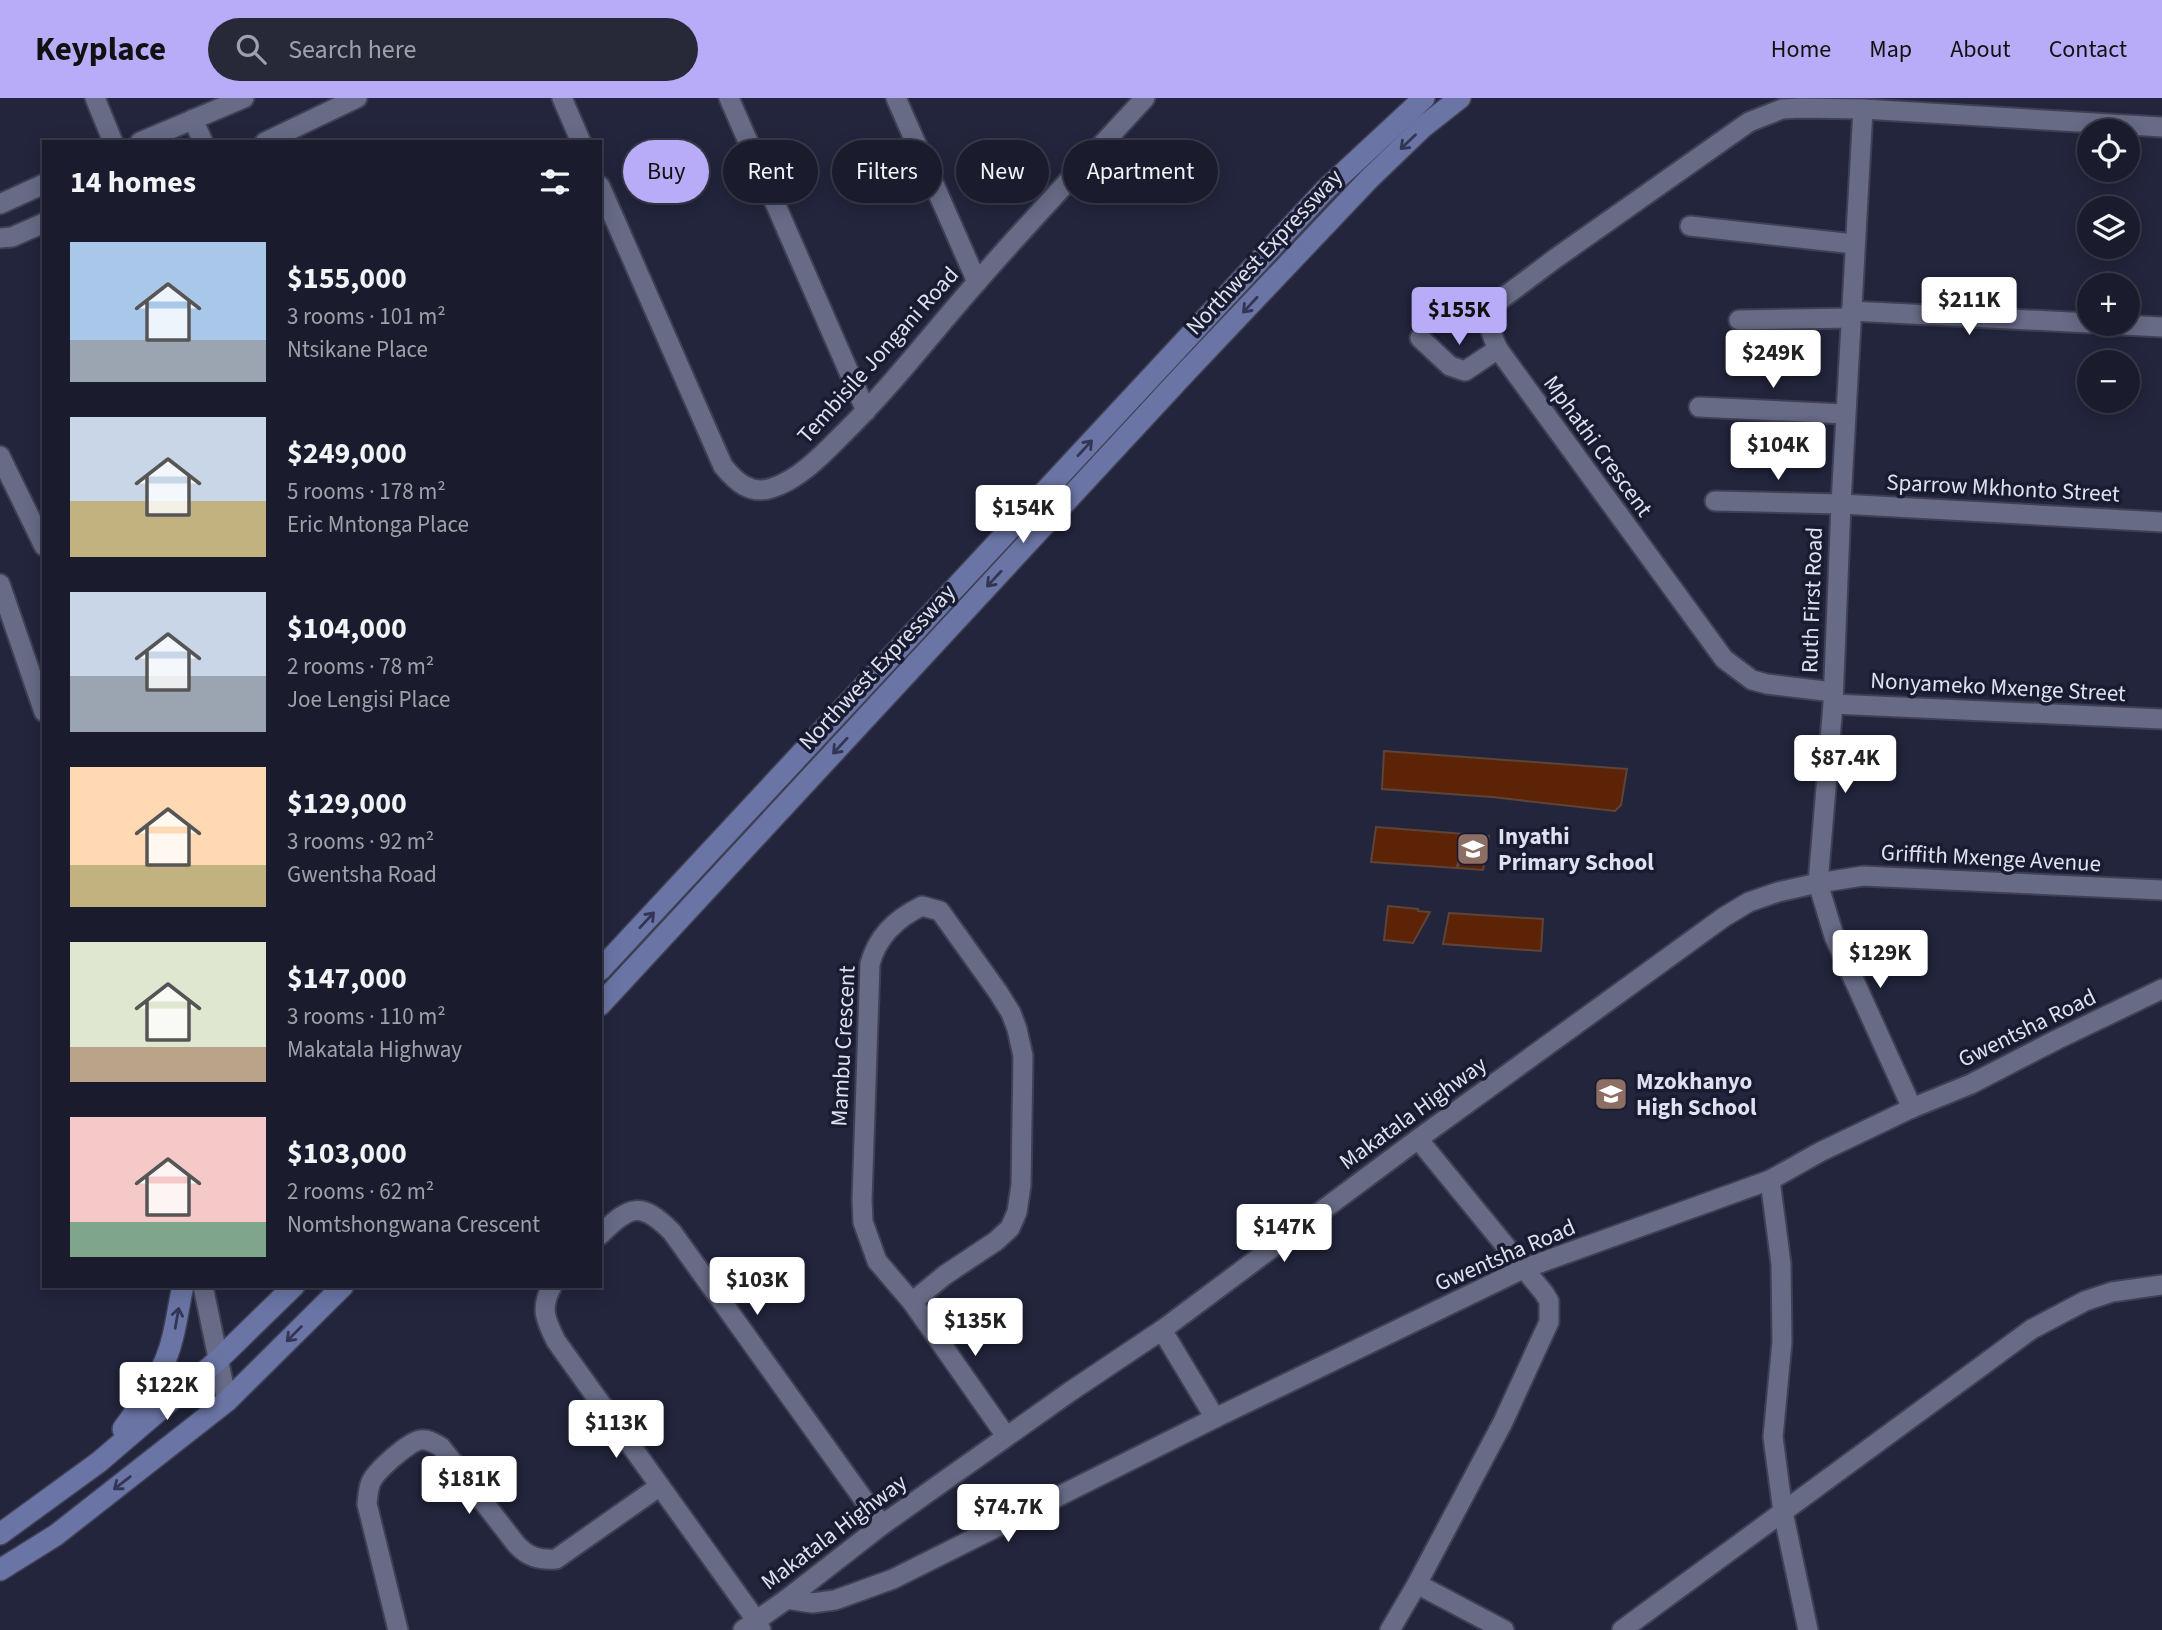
<!DOCTYPE html>
<meta charset="utf-8">
<style>
body{margin:0;font-family:"Source Sans 3",sans-serif;background:#272939;color:#f1f3f6;height:100vh;display:flex;flex-direction:column;font-size:26px;white-space:nowrap}
*{box-sizing:border-box;margin:0}
p{font-size:23px;color:#9fa1aa}
.icon{flex:none;width:38px;height:38px;fill:none;stroke:currentColor;stroke-width:2;stroke-linecap:round;stroke-linejoin:round}
.map{position:relative;flex:1;overflow:hidden}
.details{position:absolute;left:42px;top:42px;width:560px;height:1148px;display:flex;flex-direction:column;background:#1a1c2d;border-radius:0px;box-shadow:0 4px 18px #0003,0 0 0 2px #383a49}
.details>*{flex:none}
.hud{position:absolute;left:623px;top:42px;width:665px;height:63px;display:flex;gap:14px}
.buttons{position:absolute;left:2077px;top:21px;display:grid;gap:14px}
.buttons a{display:grid;place-items:center;width:63px;height:63px;border-radius:50%;background:#1a1c2d;box-shadow:0 4px 18px #0003,0 0 0 2px #383a49;font-size:35px}
.price{position:absolute;translate:-50% -60px;padding:0 16px;border-radius:7px;background:#fff;color:#222;font-size:23px;line-height:46px;filter:drop-shadow(0 2px 4px #0008)}
.price::after{content:'';position:absolute;left:50%;top:42px;width:21px;height:16px;margin-left:-10px;background:inherit;clip-path:polygon(0 0,100% 0,50% 100%)}
.price.active{background:#b8abf7;color:#111}
ul{padding:0;list-style:none}
li{display:flex;align-items:center;gap:21px;height:175px;padding:0 28px}
li span{display:grid;place-items:center;flex:none;width:196px;height:140px;border-radius:0px;color:#555}
li>.icon{margin-inline-start:auto}
span .icon{width:84px;height:84px;fill:#fffc;stroke-width:1}
li b{font-size:30px}
h2{display:flex;justify-content:space-between;align-items:center;height:84px;padding:0 28px;font-size:30px}
.pill{padding:0 24px;border-radius:32px;background:#1a1c2d;box-shadow:0 4px 18px #0003,0 0 0 2px #383a49;font-size:24px;line-height:63px}
.pill.active{background:#b8abf7;color:#111}
header{display:flex;align-items:center;gap:42px;box-sizing:border-box;height:98px;padding:0 35px;background:#b8abf7;color:#111}
header strong{font-size:33px}
nav{display:flex;gap:38px;margin-inline-start:auto;font-size:24px}
.search{width:490px;height:63px;background:#272939;display:flex;align-items:center;gap:18px;box-sizing:border-box;padding:0 24px;border-radius:38px;color:#9fa1aa;font-size:26px}
.map>svg:first-child{display:block}
</style>
<header>
<strong>Keyplace</strong>
<div class="search"><svg class="icon" aria-label="search" viewBox="0 0 24 24"><circle cx="10" cy="10" r="6"/><path d="M15 15l6 6"/></svg>Search here</div>
<nav><a>Home</a><a>Map</a><a>About</a><a>Contact</a></nav>
</header>
<div class="map">
<svg width="2162" height="1532" viewBox="0 0 2162 1532">
<rect width="100%" height="100%" fill="#22253c"/>
<g fill="#5d2307" stroke="#5e4338" stroke-width="2">
<polygon points="1384,653 1627,671 1621,707 1615,713 1492,699 1382,691"/>
<polygon points="1376,729 1489,738 1483,772 1458,770 1459,763 1456,770 1371,764"/>
<polygon points="1388,808 1418,811 1418,813 1430,814 1413,845 1384,842"/>
<polygon points="1449,815 1543,821 1541,853 1443,846"/>
</g>
<g fill="none" stroke-linecap="round" stroke-linejoin="round">
<defs>
<g id="minor">
<polyline points="95,0 113,44"/>
<polyline points="562,0 581,44"/>
<polyline points="729,0 866,313"/>
<polyline points="896,0 977,184"/>
<polyline points="1863,11 1841,406 1833,606 1818,785 1834,838 1912,1010"/>
<polyline points="193,21 203,44"/>
<polyline points="140,44 244,0"/>
<polyline points="265,44 357,0"/>
<path d="M 600,88 L 723,368 C 736,384 750,397 772,390 C 800,381 823,356 843,336 C 891,289 932,235 977,184 C 1031,122 1089,61 1145,0"/>
<polyline points="0,106 44,86"/>
<polyline points="1690,128 1854,146"/>
<polyline points="0,140 12,139 44,125"/>
<polyline points="1851,213 2090,225"/>
<polyline points="1739,222 1850,220"/>
<polyline points="2104,226 2162,229"/>
<polyline points="1420,240 1450,268 1465,273 1498,251"/>
<polyline points="1699,309 1845,316"/>
<polyline points="0,358 44,448"/>
<polyline points="1715,403 1841,406 2162,424"/>
<polyline points="0,486 44,614"/>
<path d="M 1833,594 L 1767,586 L 1752,582 L 1724,561 L 1498,251 C 1490,233 1484,222 1496,205 L 1556,160 L 1749,24 L 1782,11 L 1801,10 L 1863,11 L 2162,29"/>
<polyline points="1833,606 2162,621"/>
<polyline points="1770,1082 1781,1166 1782,1244 1773,1339 1783,1414 1808,1532"/>
<path d="M 600,1137 C 630,1107 641,1103 672,1134 L 882,1427"/>
<polyline points="203,1188 227,1303"/>
<path d="M 552,1188 C 540,1210 545,1221 556,1243 L 756,1522 L 761,1532"/>
<path d="M 912,1204 L 945,1177 L 996,1143 L 1010,1130 L 1017,1114 L 1021,1087 L 1023,958 L 1017,931 L 1011,915 L 998,894 L 940,813 L 922,808 C 897,820 877,839 870,866 L 862,1102 L 863,1124 L 877,1163 L 912,1204 L 1006,1338"/>
<polyline points="1162,1232 1215,1320 1523,1171 1770,1082 1820,1054 1912,1010 1971,986 2056,942 2162,891"/>
<polyline points="1417,1486 1504,1532"/>
<polyline points="787,1501 812,1505 835,1502 893,1481 1215,1320"/>
<path d="M 398,1532 L 367,1406 C 368,1398 368,1391 371,1384 C 376,1373 409,1343 421,1342 C 429,1341 434,1345 441,1349 L 516,1446 C 528,1459 538,1462 556,1461 L 660,1388"/>
<polyline points="743,1532 787,1501 882,1427 1071,1293 1162,1232 1418,1041 1724,819 1749,804 1778,794 1818,785 1863,778 2162,792"/>
<polyline points="1390,1532 1417,1486 1503,1324 1549,1224 1549,1203 1544,1195 1418,1041"/>
<polyline points="1622,1532 2032,1231 2085,1203 2112,1194 2162,1187"/>
</g>
<g id="secondary">
<polyline points="600,872 1326,91 1424,0"/>
<polyline points="600,907 1186,274 1369,81 1423,29 1460,0"/>
<path d="M 123,1331 C 144,1302 165,1274 173,1238 C 177,1222 179,1205 183,1188"/>
<polyline points="0,1436 99,1364 217,1263 294,1188"/>
<polyline points="0,1472 56,1437 227,1303 343,1188"/>
</g>
</defs>
<use href="#minor" stroke="#3f4054" stroke-width="23"/>
<use href="#secondary" stroke="#3f4054" stroke-width="24"/>
<use href="#minor" stroke="#676b86" stroke-width="19"/>
<use href="#secondary" stroke="#6b75a5" stroke-width="21"/>
</g>
<defs><path id="oneway-shaft" d="M-6 0H5M1.5-3L5.5 0L1.5 3" fill="none" stroke-width="1.6" stroke-linecap="round" stroke-linejoin="round" transform="scale(1.75)"/></defs>
<g stroke="#323654">
<use href="#oneway-shaft" transform="translate(1408 44) rotate(136)"/>
<use href="#oneway-shaft" transform="translate(1250 207) rotate(133)"/>
<use href="#oneway-shaft" transform="translate(1085 350) rotate(-47)"/>
<use href="#oneway-shaft" transform="translate(994 481) rotate(133)"/>
<use href="#oneway-shaft" transform="translate(840 648) rotate(133)"/>
<use href="#oneway-shaft" transform="translate(647 822) rotate(-47)"/>
<use href="#oneway-shaft" transform="translate(177 1220) rotate(-80)"/>
<use href="#oneway-shaft" transform="translate(294 1236) rotate(135)"/>
<use href="#oneway-shaft" transform="translate(122 1385) rotate(142)"/>
</g>
<defs>
<symbol id="school-square" viewBox="-11 -11 22 22"><rect x="-9" y="-9" width="18" height="18" rx="4" fill="#8d6e63" stroke="#191b31"/><path d="M0-5L7-2L0 1L-7-2ZM-4 1L0 2.5L4 1V4Q0 6-4 4Z" fill="#fff"/></symbol>
</defs>
<g fill-rule="evenodd">
<use href="#school-square" x="1454" y="732" width="38" height="38"/>
<use href="#school-square" x="1592" y="977" width="38" height="38"/>
</g>
<g text-anchor="middle" dominant-baseline="central" stroke-width="7" stroke-linejoin="round" paint-order="stroke">
<g font-size="23" fill="#dfe1f1" stroke="#191b31">
<text transform="translate(1264 154) rotate(-47)">Northwest Expressway</text>
<text transform="translate(878 257) rotate(-48)">Tembisile Jongani Road</text>
<text transform="translate(1598 348) rotate(54)">Mphathi Crescent</text>
<text transform="translate(2003 390) rotate(3)">Sparrow Mkhonto Street</text>
<text transform="translate(1812 502) rotate(-88)">Ruth First Road</text>
<text transform="translate(877 569) rotate(-47)">Northwest Expressway</text>
<text transform="translate(1998 589) rotate(3)">Nonyameko Mxenge Street</text>
<text transform="translate(1991 760) rotate(3)">Griffith Mxenge Avenue</text>
<text transform="translate(2027 930) rotate(-26)">Gwentsha Road</text>
<text transform="translate(843 948) rotate(-87)">Mambu Crescent</text>
<text transform="translate(1413 1015) rotate(-36)">Makatala Highway</text>
<text transform="translate(1505 1157) rotate(-23)">Gwentsha Road</text>
<text transform="translate(834 1434) rotate(-37)">Makatala Highway</text>
</g>
<g font-size="23" font-weight="bold" fill="#dfe1f1" stroke="#191b31" text-anchor="start">
<text x="1498" y="738">Inyathi<tspan x="1498" dy="26">Primary School</tspan></text>
<text x="1636" y="983">Mzokhanyo<tspan x="1636" dy="26">High School</tspan></text>
</g>
</g>
</svg>
<div class="buttons">
<a><svg class="icon" aria-label="locate" viewBox="0 0 24 24"><circle cx="12" cy="12" r="6"/><path d="M12 2v4M12 18v4M2 12h4M18 12h4"/></svg></a>
<a><svg class="icon" aria-label="layers" viewBox="0 0 24 24"><path d="M12 4l9 5-9 5-9-5zM3 14l9 5 9-5"/></svg></a>
<a>+</a>
<a>−</a>
</div>
<b class="price" style="left:1969px;top:239px">$211K</b>
<b class="price active" style="left:1459px;top:249px">$155K</b>
<b class="price" style="left:1773px;top:292px">$249K</b>
<b class="price" style="left:1778px;top:384px">$104K</b>
<b class="price" style="left:1023px;top:447px">$154K</b>
<b class="price" style="left:1845px;top:697px">$87.4K</b>
<b class="price" style="left:1880px;top:892px">$129K</b>
<b class="price" style="left:1284px;top:1166px">$147K</b>
<b class="price" style="left:757px;top:1219px">$103K</b>
<b class="price" style="left:975px;top:1260px">$135K</b>
<b class="price" style="left:167px;top:1324px">$122K</b>
<b class="price" style="left:616px;top:1362px">$113K</b>
<b class="price" style="left:469px;top:1418px">$181K</b>
<b class="price" style="left:1008px;top:1446px">$74.7K</b>
<div class="hud">
<a class="pill active">Buy</a>
<a class="pill">Rent</a>
<a class="pill">Filters</a>
<a class="pill">New</a>
<a class="pill">Apartment</a>
</div>
<section class="details">
<h2>14 homes<svg class="icon" aria-label="filters" viewBox="0 0 24 24"><path d="M4 7h16M4 17h16"/><circle cx="9" cy="7" r="2"/><circle cx="15" cy="17" r="2"/></svg></h2>
<ul>
<li><span style="background:linear-gradient(#a9c7e8 70%,#9aa5b1 0)"><svg class="icon" aria-label="home" viewBox="0 0 24 24"><path d="M3 11l9-7 9 7M6 9v11h12V9"/></svg></span><div><b>$155,000</b><p>3 rooms · 101 m²</p><p>Ntsikane Place</p></div></li>
<li><span style="background:linear-gradient(#c9d6e8 60%,#c2b280 0)"><svg class="icon" aria-label="home" viewBox="0 0 24 24"><path d="M3 11l9-7 9 7M6 9v11h12V9"/></svg></span><div><b>$249,000</b><p>5 rooms · 178 m²</p><p>Eric Mntonga Place</p></div></li>
<li><span style="background:linear-gradient(#c9d6e8 60%,#9aa5b1 0)"><svg class="icon" aria-label="home" viewBox="0 0 24 24"><path d="M3 11l9-7 9 7M6 9v11h12V9"/></svg></span><div><b>$104,000</b><p>2 rooms · 78 m²</p><p>Joe Lengisi Place</p></div></li>
<li><span style="background:linear-gradient(#ffd9b3 70%,#c2b280 0)"><svg class="icon" aria-label="home" viewBox="0 0 24 24"><path d="M3 11l9-7 9 7M6 9v11h12V9"/></svg></span><div><b>$129,000</b><p>3 rooms · 92 m²</p><p>Gwentsha Road</p></div></li>
<li><span style="background:linear-gradient(#dfe7d0 75%,#b9a48a 0)"><svg class="icon" aria-label="home" viewBox="0 0 24 24"><path d="M3 11l9-7 9 7M6 9v11h12V9"/></svg></span><div><b>$147,000</b><p>3 rooms · 110 m²</p><p>Makatala Highway</p></div></li>
<li><span style="background:linear-gradient(#f6c9c9 75%,#7fa58c 0)"><svg class="icon" aria-label="home" viewBox="0 0 24 24"><path d="M3 11l9-7 9 7M6 9v11h12V9"/></svg></span><div><b>$103,000</b><p>2 rooms · 62 m²</p><p>Nomtshongwana Crescent</p></div></li>
</ul>
</section>
</div>
